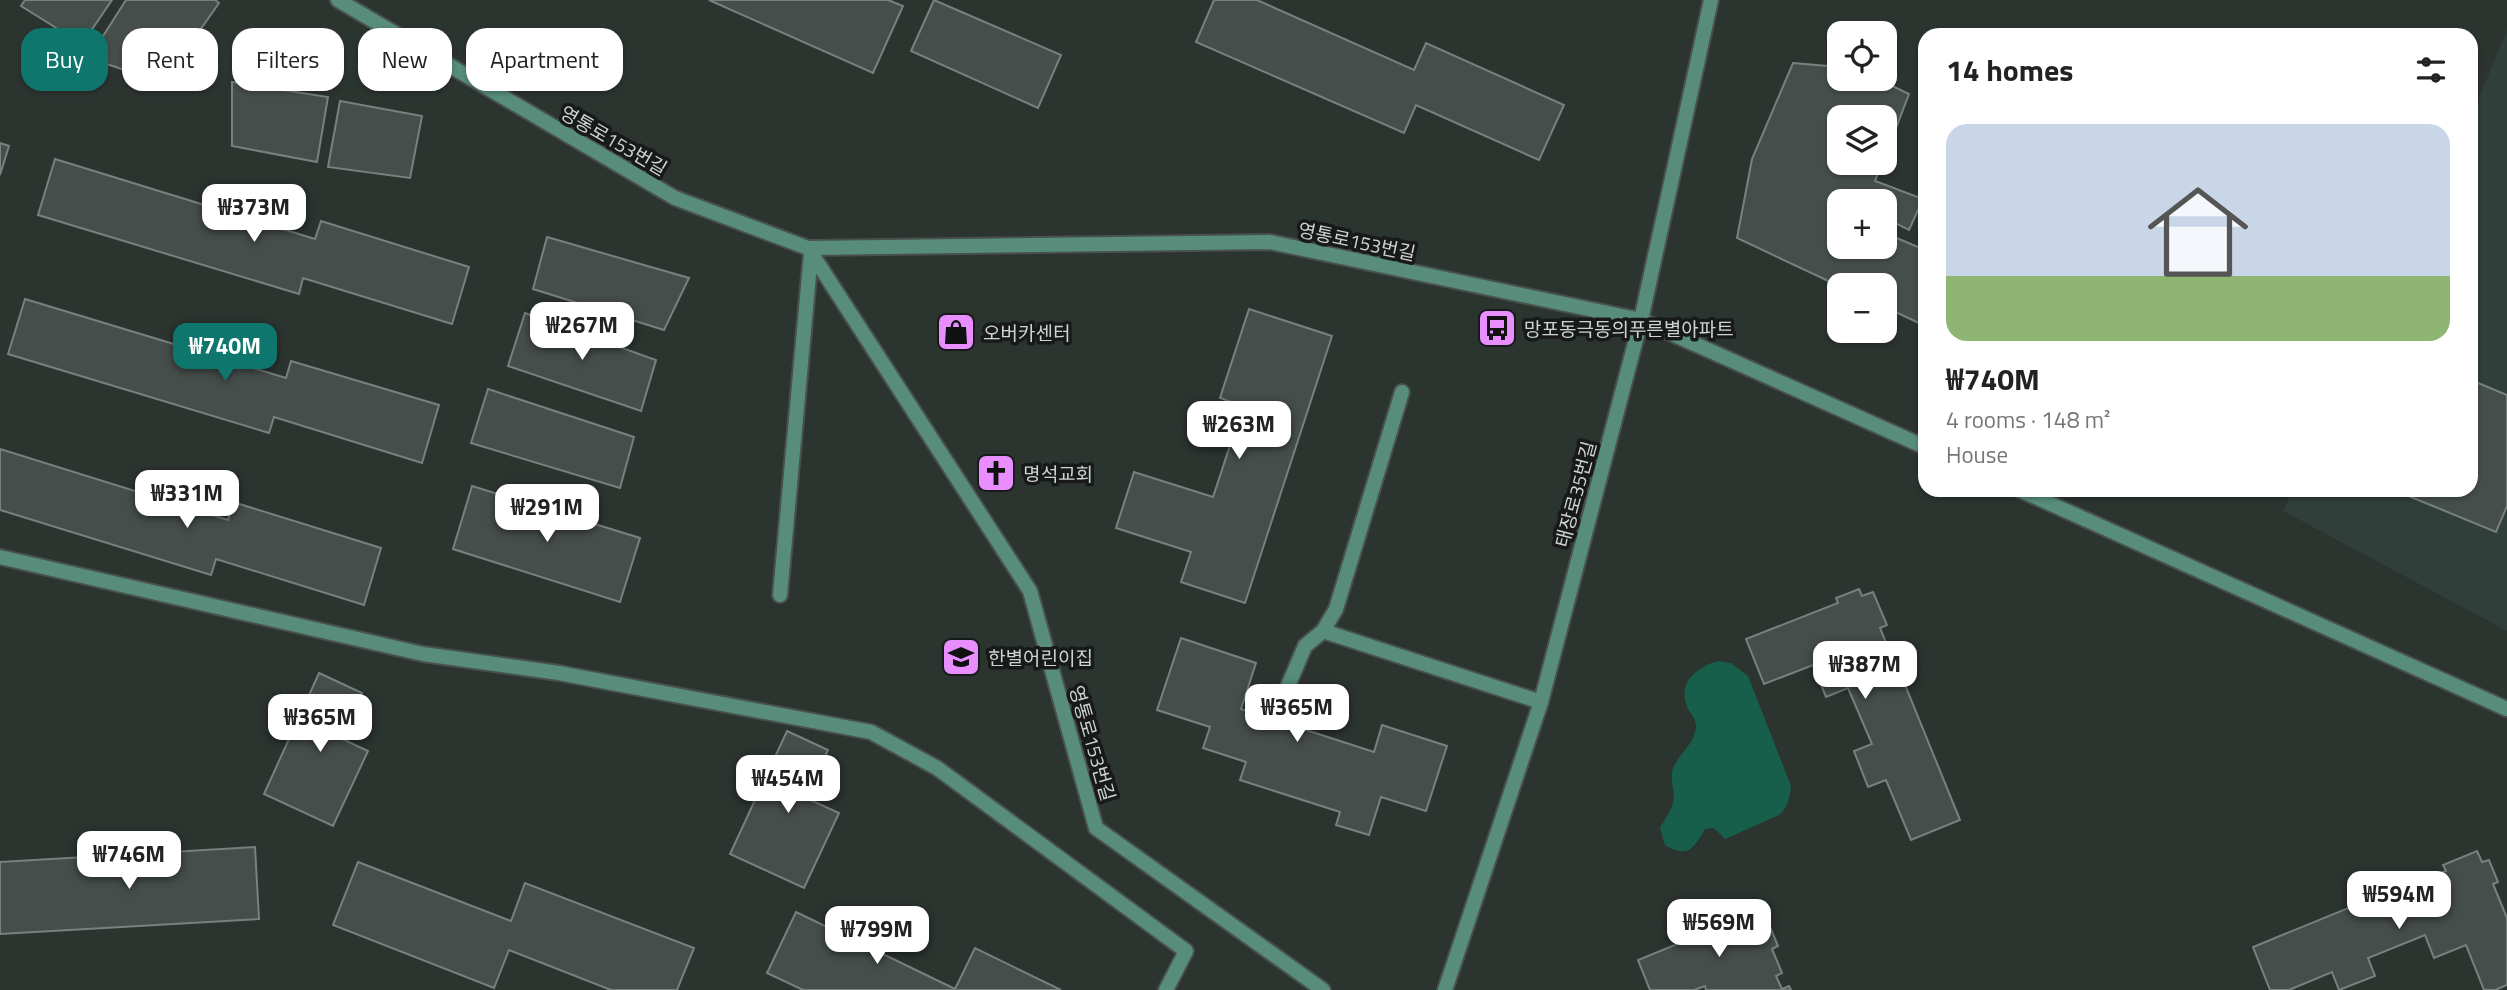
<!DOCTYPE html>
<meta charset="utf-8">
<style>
body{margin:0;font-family:"Titillium Web","Noto Sans KR",sans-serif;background:#f2f2f2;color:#222;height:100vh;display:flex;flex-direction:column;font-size:26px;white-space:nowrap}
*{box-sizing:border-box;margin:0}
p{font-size:23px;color:#767676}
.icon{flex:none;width:38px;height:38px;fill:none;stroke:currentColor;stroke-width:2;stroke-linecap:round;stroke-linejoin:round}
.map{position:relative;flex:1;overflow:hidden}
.details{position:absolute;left:1918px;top:28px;width:560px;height:469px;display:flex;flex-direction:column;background:#fff;border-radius:21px;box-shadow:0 2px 5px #0004}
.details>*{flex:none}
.top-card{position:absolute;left:21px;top:28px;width:665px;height:63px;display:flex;gap:14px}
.tools{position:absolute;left:1827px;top:21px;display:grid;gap:14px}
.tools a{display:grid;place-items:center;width:70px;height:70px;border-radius:14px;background:#fff;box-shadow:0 2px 5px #0004;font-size:35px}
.price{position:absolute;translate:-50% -60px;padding:0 16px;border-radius:14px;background:#fff;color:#222;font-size:23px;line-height:46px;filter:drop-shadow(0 2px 4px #0008)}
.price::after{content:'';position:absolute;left:50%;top:42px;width:21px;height:16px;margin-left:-10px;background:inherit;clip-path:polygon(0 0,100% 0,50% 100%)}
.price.active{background:#0f766e;color:#fff}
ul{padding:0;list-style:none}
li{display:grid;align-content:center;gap:14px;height:371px;padding:0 28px}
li+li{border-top:2px solid #e0e0e0}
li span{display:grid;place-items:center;height:217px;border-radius:21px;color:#555}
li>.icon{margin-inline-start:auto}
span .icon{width:126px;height:126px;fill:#fffc;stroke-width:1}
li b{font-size:30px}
h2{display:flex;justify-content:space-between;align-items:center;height:84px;padding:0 28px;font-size:30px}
.pill{padding:0 24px;border-radius:21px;background:#fff;box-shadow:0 2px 5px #0004;font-size:24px;line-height:63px}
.pill.active{background:#0f766e;color:#fff}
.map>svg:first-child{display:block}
</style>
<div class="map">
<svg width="2507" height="990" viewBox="0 0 2507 990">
<rect width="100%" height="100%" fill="#2c3430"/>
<polygon fill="#303f39" points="2507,30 2507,631 2283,511 2293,490 2471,490 2471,117"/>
<path fill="#175f4b" d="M 1718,661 L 1731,663 L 1748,676 L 1791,786 C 1790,797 1788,807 1779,815 L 1725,839 L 1714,828 L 1705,829 C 1694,848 1688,859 1665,845 L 1660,828 C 1664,820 1671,811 1673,803 C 1676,791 1668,778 1674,766 C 1681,752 1693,745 1696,728 C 1697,717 1688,713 1686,703 C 1679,681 1699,666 1718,661 Z"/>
<g fill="#464e4b" stroke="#78817e" stroke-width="2">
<polygon points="25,0 112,0 82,44 21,6"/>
<polygon points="126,0 215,0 219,3 163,83 89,58"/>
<polygon points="709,0 888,0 903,6 873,73"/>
<polygon points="934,0 1061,55 1038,108 911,51"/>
<polygon points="1214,0 1257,0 1414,70 1426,43 1564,105 1539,160 1416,105 1404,133 1196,42"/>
<polygon points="1793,63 1839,67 1839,79 1878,79 1909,94 1885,157 1885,117 1839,117 1839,163 1882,163 1875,181 1923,199 1909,230 1885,218 1885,201 1839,201 1839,247 1885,247 1885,233 1925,250 1925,326 1885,307 1885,285 1839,286 1737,238 1752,159"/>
<polygon points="232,82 328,97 317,162 232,146"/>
<polygon points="340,101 422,116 410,178 328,167"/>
<polygon points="0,143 9,146 0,175"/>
<polygon points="55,159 315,239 321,221 469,267 452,324 303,278 299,294 38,215"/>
<polygon points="547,237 689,278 664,330 533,289"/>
<polygon points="25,299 286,378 291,361 439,405 422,463 274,417 269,433 8,354"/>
<polygon points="1249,309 1332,336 1245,603 1181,582 1191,552 1116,528 1134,472 1213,497 1243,406 1220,398"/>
<polygon points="525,313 656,360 641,411 508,366"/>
<polygon points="2471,380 2507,395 2507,506 2496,532 2394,490 2471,490"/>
<polygon points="488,389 634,437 620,488 471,443"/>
<polygon points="0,449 228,520 233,502 381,548 364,605 216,559 211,575 0,510"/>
<polygon points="472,486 640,538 620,602 453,549"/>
<polygon points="1859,589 1862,596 1873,592 1887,625 1880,628 1890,652 1885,655 1890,668 1897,665 1960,820 1911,840 1886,780 1868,787 1854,751 1872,744 1848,688 1826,697 1813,665 1764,684 1746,639 1838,603 1836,598"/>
<polygon points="1181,638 1256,663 1241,709 1374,752 1382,725 1447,746 1426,811 1381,797 1369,835 1336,825 1340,812 1240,780 1246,762 1203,748 1210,727 1157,710"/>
<polygon points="319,673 362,693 340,738 368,751 333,826 264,794"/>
<polygon points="787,731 828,750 806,798 839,813 804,888 730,854"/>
<polygon points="255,847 259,919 0,934 0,862"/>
<polygon points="2477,851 2482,862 2489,860 2498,882 2493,884 2507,918 2507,985 2495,990 2484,990 2466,945 2434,958 2425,935 2368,958 2375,976 2339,990 2332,972 2289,990 2270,990 2253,947 2407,884 2410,892 2423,887 2421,881 2446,871 2443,865"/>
<polygon points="358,862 511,921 525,883 694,948 677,990 611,990 509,950 494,988 333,925"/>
<polygon points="1750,910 1753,917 1764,912 1778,946 1772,949 1782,973 1776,976 1782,989 1789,986 1791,990 1706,990 1705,986 1694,990 1650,990 1638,960 1729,923 1728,919"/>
<polygon points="796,912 955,989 975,948 1061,990 803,990 767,973"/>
</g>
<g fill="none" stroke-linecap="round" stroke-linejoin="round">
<defs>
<g id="service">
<polyline points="0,557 423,654 559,673 871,732 937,768 1186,951 1166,990"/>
<polyline points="780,595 811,253"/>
<polyline points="1323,631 1541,702"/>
<polyline points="1288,686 1305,646 1323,631 1336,609 1402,392"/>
</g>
<g id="minor">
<polyline points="338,0 675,198 808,248 1270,242 1641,320 1925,447"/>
<polyline points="808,248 1030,591 1096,828 1323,990"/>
<polyline points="2020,490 2507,709"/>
<polyline points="1445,990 1541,702 1641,320 1711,0"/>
</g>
</defs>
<use href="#service" stroke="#49514d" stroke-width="18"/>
<use href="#minor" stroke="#49514d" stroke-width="18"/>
<use href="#service" stroke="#578d7a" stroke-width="14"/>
<use href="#minor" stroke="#578d7a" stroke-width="14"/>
</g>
<defs>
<symbol id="bus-square" viewBox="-11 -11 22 22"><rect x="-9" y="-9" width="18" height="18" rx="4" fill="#e98efe" stroke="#171a19"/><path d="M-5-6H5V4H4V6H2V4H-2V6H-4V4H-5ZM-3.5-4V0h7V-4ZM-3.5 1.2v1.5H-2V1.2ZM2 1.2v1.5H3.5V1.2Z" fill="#111"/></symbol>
<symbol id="shop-square" viewBox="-11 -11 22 22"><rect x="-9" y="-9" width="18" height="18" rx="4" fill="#e98efe" stroke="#171a19"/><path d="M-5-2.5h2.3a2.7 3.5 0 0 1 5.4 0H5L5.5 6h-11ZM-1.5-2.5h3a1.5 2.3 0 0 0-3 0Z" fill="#111"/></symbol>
<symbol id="church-square" viewBox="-11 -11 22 22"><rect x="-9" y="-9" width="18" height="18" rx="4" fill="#e98efe" stroke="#171a19"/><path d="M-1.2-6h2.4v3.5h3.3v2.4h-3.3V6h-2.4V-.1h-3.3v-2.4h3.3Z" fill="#111"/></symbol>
<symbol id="school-square" viewBox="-11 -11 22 22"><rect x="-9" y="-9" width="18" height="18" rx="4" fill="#e98efe" stroke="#171a19"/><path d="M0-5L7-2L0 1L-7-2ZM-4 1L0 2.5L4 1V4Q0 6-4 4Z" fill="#111"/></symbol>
</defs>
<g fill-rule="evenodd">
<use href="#bus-square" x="1475" y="306" width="44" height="44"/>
<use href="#shop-square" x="934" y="310" width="44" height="44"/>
<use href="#church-square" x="974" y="451" width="44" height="44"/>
<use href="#school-square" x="939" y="635" width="44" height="44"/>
</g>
<g text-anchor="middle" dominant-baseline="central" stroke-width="7" stroke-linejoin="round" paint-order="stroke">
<g font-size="19" fill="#ced3d1" stroke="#171a19">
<text transform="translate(614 140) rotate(30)">영통로153번길</text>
<text transform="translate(1357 241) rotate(12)">영통로153번길</text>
<text transform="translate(1575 494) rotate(-75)">태장로35번길</text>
<text transform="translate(1093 743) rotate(74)">영통로153번길</text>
</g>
<g font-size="19" fill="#ced3d1" stroke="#171a19" text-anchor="start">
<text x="1524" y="328">망포동극동의푸른별아파트</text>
<text x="983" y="332">오버카센터</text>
<text x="1023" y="473">명석교회</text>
<text x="988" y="657">한별어린이집</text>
</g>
</g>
</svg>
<div class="tools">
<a><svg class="icon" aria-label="locate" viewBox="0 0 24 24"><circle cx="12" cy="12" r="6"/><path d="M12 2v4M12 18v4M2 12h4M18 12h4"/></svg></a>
<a><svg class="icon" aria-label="layers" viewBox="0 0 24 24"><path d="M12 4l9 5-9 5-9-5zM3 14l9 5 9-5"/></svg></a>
<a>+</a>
<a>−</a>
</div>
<b class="price" style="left:254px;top:244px">₩373M</b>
<b class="price" style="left:582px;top:362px">₩267M</b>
<b class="price active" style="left:225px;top:383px">₩740M</b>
<b class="price" style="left:1239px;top:461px">₩263M</b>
<b class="price" style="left:187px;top:530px">₩331M</b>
<b class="price" style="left:547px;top:544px">₩291M</b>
<b class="price" style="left:1865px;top:701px">₩387M</b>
<b class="price" style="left:1297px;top:744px">₩365M</b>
<b class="price" style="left:320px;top:754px">₩365M</b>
<b class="price" style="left:788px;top:815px">₩454M</b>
<b class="price" style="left:129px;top:891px">₩746M</b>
<b class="price" style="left:2399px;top:931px">₩594M</b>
<b class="price" style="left:1719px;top:959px">₩569M</b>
<b class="price" style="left:877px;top:966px">₩799M</b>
<div class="top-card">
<a class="pill active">Buy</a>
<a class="pill">Rent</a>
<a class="pill">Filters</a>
<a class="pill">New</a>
<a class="pill">Apartment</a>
</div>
<section class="details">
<h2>14 homes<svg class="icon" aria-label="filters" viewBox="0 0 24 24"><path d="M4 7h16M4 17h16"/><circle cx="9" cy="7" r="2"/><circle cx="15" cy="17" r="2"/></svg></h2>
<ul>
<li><span style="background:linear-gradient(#c9d6e8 70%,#8fb573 0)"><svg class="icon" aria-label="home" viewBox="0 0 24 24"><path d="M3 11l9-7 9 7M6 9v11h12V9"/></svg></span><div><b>₩740M</b><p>4 rooms · 148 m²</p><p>House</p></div></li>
</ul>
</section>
</div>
